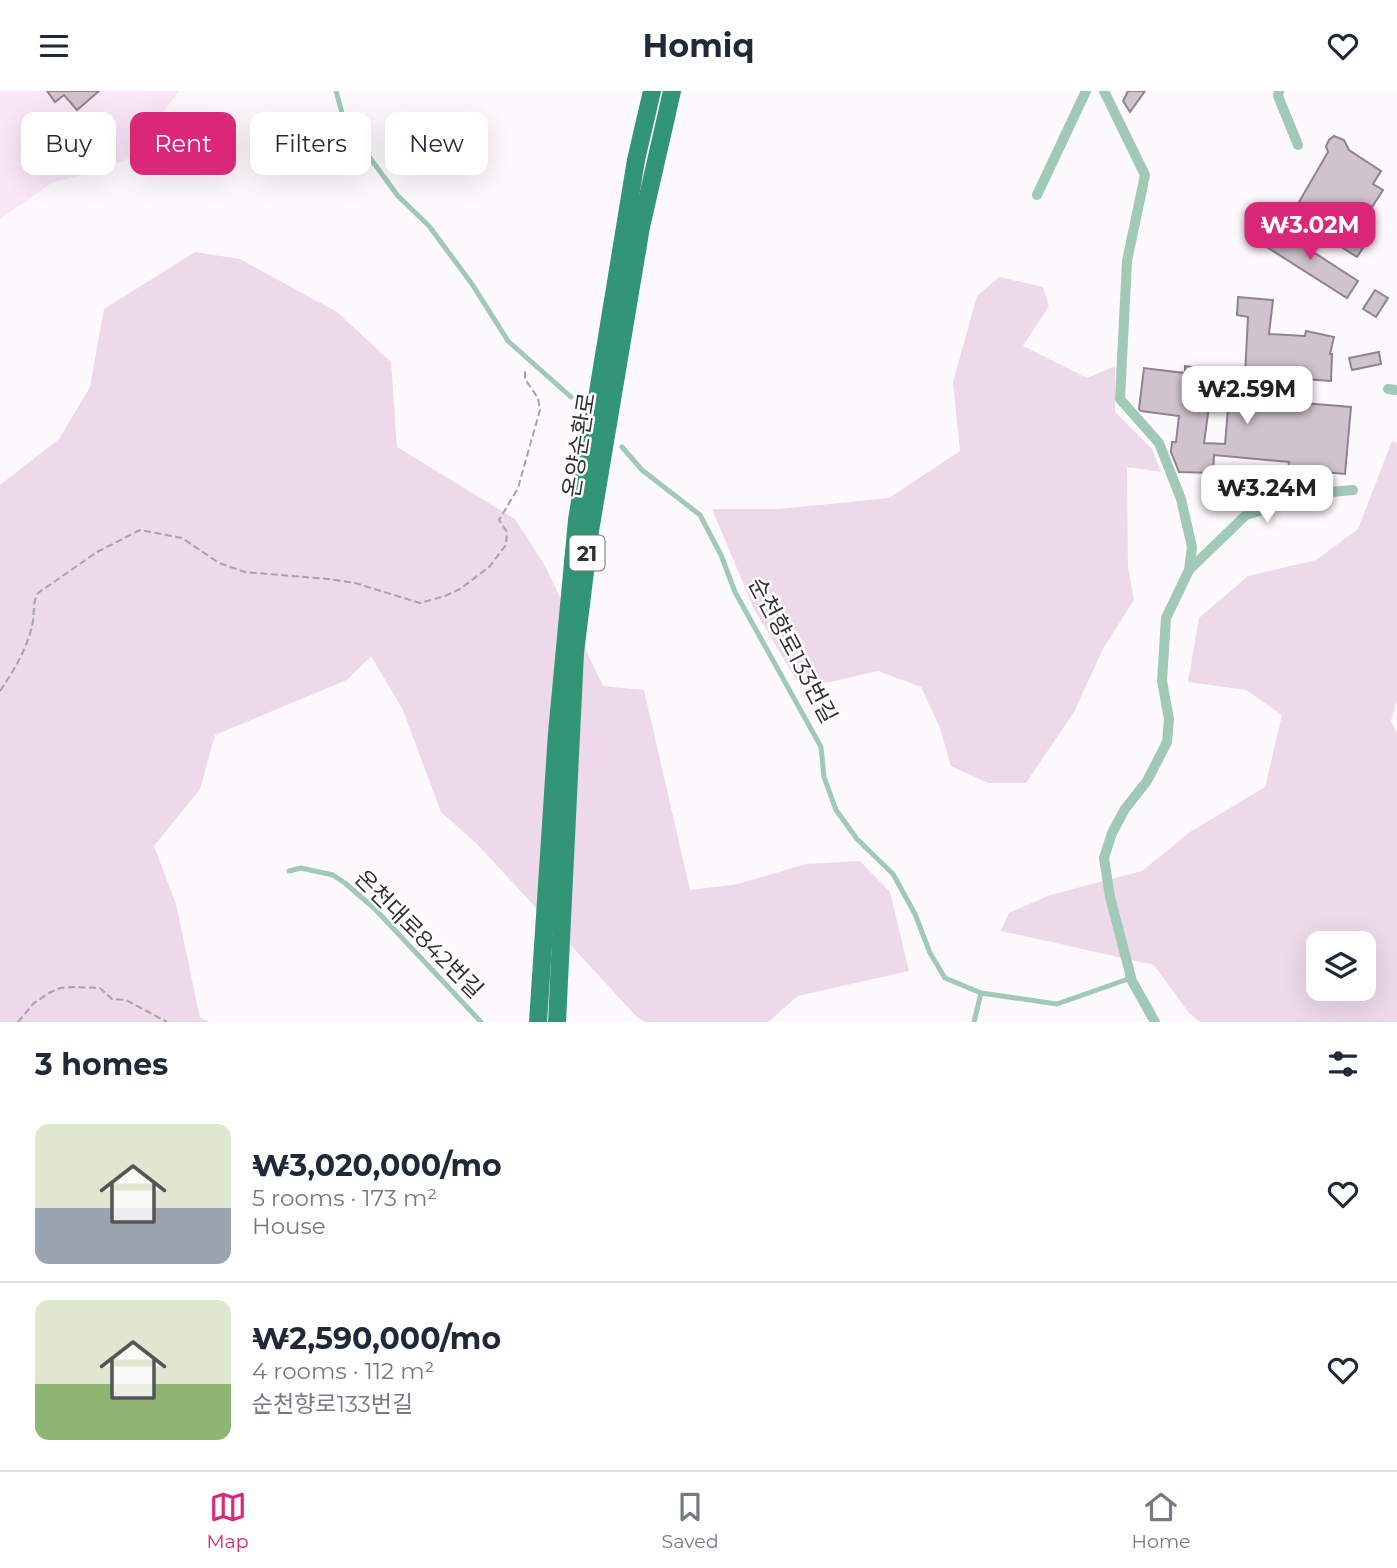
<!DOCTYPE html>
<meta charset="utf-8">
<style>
body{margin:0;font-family:Montserrat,"Noto Sans KR",sans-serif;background:#f6f6f7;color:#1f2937;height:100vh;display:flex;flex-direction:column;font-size:26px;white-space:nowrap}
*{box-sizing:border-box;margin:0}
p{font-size:23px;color:#747a83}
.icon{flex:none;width:38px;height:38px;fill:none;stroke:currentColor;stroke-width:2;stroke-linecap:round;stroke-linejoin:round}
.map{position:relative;height:931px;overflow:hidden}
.side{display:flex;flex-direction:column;background:#fff;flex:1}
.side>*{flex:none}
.guide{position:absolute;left:21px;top:21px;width:700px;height:63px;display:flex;gap:14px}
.tools{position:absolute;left:1306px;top:840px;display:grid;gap:14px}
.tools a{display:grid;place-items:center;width:70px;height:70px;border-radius:14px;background:#fff;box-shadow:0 7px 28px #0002;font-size:35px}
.price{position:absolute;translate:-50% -60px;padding:0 16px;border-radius:14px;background:#fff;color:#222;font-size:23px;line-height:46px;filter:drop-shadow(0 2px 4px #0008)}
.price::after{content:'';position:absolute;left:50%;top:42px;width:21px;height:16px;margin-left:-10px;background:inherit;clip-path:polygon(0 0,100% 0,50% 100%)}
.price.active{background:#db2777;color:#fff}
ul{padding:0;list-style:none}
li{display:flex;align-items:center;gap:21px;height:175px;padding:0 35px}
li+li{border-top:2px solid #e0e1e3}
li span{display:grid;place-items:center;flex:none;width:196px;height:140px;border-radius:14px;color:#555}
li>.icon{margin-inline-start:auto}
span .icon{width:84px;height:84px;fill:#fffc;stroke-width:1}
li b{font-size:30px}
h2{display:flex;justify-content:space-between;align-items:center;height:84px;padding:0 35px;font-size:30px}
.chip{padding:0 24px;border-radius:14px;background:#fff;box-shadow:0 7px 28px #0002;font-size:24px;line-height:63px}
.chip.active{background:#db2777;color:#fff}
header{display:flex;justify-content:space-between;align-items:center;height:91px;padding:0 35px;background:#fff;font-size:32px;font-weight:700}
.tab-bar{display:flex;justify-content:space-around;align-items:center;height:98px;border-top:2px solid #e0e1e3;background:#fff;font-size:19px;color:#747a83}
.tab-bar a{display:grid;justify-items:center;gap:4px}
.tab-bar .active{color:#db2777}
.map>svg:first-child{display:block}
</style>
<header><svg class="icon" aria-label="menu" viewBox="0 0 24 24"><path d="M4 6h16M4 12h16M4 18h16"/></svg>Homiq<svg class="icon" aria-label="heart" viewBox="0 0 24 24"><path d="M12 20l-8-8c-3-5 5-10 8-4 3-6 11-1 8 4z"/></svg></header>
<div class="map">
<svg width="1397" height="931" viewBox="0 0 1397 931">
<rect width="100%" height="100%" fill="#fef9fd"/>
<polygon fill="#fbe6f8" points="0,0 179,0 130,67 92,82 53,91 0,128"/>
<g fill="#eed9eb" fill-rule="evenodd">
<polygon points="195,161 240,168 337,221 391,271 397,356 515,428 544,473 603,595 644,599 690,799 738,793 806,773 860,770 890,801 909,880 798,905 768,931 645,931 637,926 476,752 441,721 403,619 371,565 347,589 215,644 200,698 154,755 176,813 200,927 210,931 0,931 0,394 59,348 90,296 104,218"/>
<polygon points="999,186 1043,196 1049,215 1023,255 1087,287 1115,275 1115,321 1152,358 1161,381 1127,376 1128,476 1134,509 1103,558 1074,621 1026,692 988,692 951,675 940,637 921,596 878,580 830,591 799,593 754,518 712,418 779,418 889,407 960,360 953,291 977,205"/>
<path d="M 1392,350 L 1397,352 L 1397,609 L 1391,630 L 1397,642 L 1397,931 L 1200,931 L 1189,922 L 1154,874 L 1001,840 L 1009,822 L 1050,804 L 1142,780 L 1190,741 L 1265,696 L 1282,624 L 1246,599 L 1188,591 L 1199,527 L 1248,485 L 1316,469 L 1358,438 ZM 1318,852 L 1363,852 L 1363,898 L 1318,898 Z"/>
</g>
<g fill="#d0c3ce" stroke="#8f838d" stroke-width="2">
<polygon points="47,0 99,0 77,19 64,4 55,11"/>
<polygon points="1128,0 1145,0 1130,21 1123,10"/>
<polygon points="1334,45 1344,49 1349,59 1381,80 1373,93 1383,99 1351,149 1363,157 1357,166 1300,130 1303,125 1298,122 1303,113 1299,111 1328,61 1326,55 1329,49"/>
<polygon points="1273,135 1358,190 1347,207 1262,153"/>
<polygon points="1375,199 1388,207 1376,226 1363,218"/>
<polygon points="1238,206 1273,209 1269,243 1305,245 1306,240 1334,246 1330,263 1332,263 1331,290 1245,284 1248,226 1237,224"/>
<polygon points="1379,261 1381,273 1352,279 1349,267"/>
<polygon points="1185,275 1214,279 1204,352 1225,353 1229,306 1351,316 1345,383 1288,378 1289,371 1214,364 1213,382 1179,381 1171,361 1172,351 1176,351 1179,325 1141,320 1139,318 1144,277 1185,282"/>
</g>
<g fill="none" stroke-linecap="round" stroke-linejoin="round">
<g stroke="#a7a2a6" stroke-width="2" stroke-dasharray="7 3.5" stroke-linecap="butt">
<path d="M 0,600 C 14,579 26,560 32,535 C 35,524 32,511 38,502 L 97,461 L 140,439 L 182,447 L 219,472 L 245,481 L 328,488 L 355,492 L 420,512 L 445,505 L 460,498 L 489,476 L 506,454 L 507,441 L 499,429 L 518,397 L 540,319 L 538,307 L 525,288 L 525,279"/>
<polyline points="18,931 34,912 49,902 60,897 74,896 100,897 112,908 126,909 167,931"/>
</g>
<g stroke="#a0c9b8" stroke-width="5">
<polyline points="336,0 345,33 398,105 429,135 472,193 508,250 571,306"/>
<polyline points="622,356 642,379 700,424 721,464 735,501 821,656 824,686 836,719 857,748 893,783 915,823 930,862 945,887 981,902 1057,913 1131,887"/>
<polyline points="289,780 301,777 333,784 345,792 375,818 481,931"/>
<polyline points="974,931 981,902"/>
</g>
<g stroke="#a0c9b8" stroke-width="10">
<polyline points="1104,0 1145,84 1127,170 1120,308 1159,352 1181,408 1192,456 1189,479 1166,527 1162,590 1169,628 1167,651 1147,690 1125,718 1112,742 1104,767 1110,806 1132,890 1155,931"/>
<polyline points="1279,0 1278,5 1298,54"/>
<polyline points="1037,104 1086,0"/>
<polyline points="1388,298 1397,299"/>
<polyline points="1189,479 1246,424 1319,402 1353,399"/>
</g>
<g stroke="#329676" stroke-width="18">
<polyline points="538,931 557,642 577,429 636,69 652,0"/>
<polyline points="557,931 575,562 590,440 641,136 672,0"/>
</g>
</g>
<g text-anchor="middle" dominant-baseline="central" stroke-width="5" stroke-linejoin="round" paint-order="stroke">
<rect fill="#fff" stroke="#716d70" stroke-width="2" x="569.5" y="444.5" width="35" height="35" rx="5"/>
<g font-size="21" font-weight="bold" fill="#342f33">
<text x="587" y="462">21</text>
</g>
<g font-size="23" fill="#342f33" stroke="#fff">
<text transform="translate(579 354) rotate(-81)">온양순환로</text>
<text transform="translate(793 559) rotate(62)">순천향로133번길</text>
<text transform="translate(419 843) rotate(45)">온천대로842번길</text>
</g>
</g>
</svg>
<div class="tools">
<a><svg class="icon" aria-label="layers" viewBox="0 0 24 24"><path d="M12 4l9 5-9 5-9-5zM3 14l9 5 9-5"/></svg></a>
</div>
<b class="price active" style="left:1310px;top:171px">₩3.02M</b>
<b class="price" style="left:1247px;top:335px">₩2.59M</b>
<b class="price" style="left:1267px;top:434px">₩3.24M</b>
<div class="guide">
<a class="chip">Buy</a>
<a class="chip active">Rent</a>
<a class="chip">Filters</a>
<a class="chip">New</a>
</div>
</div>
<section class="side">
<h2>3 homes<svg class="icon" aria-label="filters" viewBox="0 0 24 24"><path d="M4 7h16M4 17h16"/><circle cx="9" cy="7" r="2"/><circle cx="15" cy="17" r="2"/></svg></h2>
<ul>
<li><span style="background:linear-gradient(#dfe7d0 60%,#9aa5b1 0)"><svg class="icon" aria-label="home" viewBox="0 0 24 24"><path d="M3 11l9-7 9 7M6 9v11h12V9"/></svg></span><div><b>₩3,020,000/mo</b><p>5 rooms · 173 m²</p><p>House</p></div><svg class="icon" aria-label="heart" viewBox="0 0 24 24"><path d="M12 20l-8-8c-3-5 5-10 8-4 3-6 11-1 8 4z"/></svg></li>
<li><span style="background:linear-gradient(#dfe7d0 60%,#8fb573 0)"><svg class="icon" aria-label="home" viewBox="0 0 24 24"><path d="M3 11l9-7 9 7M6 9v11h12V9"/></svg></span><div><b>₩2,590,000/mo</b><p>4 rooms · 112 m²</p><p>순천향로133번길</p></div><svg class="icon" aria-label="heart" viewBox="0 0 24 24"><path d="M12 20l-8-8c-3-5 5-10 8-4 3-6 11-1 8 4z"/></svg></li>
</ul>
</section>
<nav class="tab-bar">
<a class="active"><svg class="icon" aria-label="map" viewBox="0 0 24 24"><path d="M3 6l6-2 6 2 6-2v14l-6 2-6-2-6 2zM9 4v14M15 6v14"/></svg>Map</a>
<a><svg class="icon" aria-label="saved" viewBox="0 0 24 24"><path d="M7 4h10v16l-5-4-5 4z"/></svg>Saved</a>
<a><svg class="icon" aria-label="home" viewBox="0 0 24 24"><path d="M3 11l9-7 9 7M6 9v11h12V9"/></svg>Home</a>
</nav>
